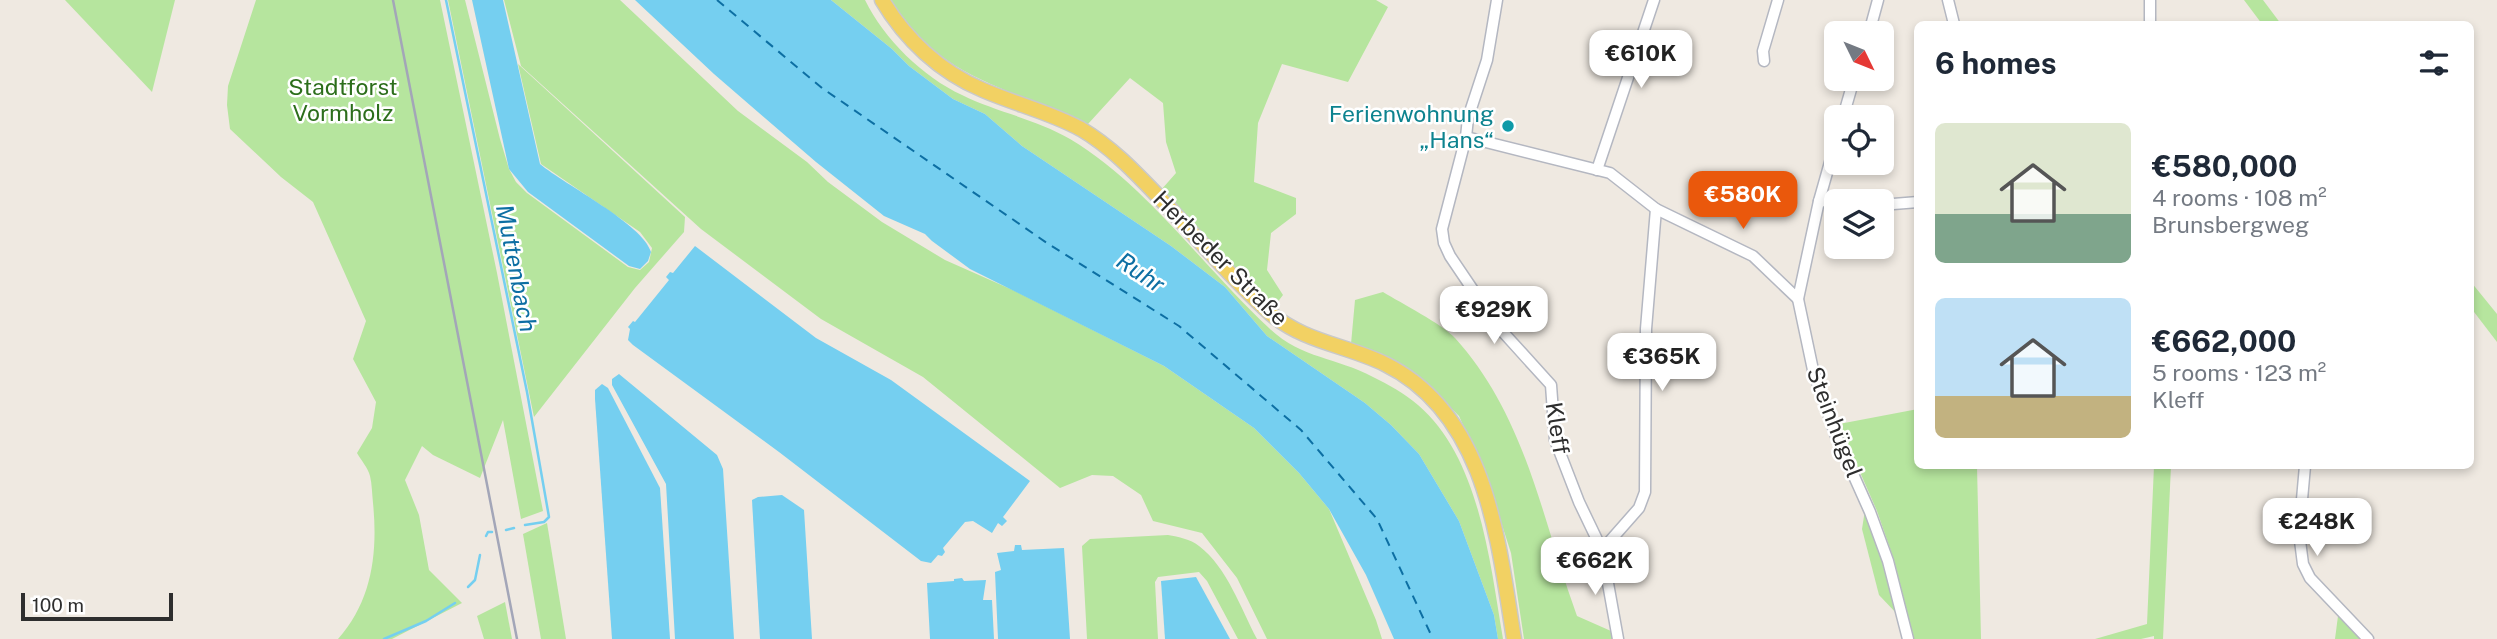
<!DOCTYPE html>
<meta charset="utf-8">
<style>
body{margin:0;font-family:"Public Sans",sans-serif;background:#f6f6f7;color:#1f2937;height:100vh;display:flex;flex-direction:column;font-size:26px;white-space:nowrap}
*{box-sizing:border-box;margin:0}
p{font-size:23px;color:#747a83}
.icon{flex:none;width:38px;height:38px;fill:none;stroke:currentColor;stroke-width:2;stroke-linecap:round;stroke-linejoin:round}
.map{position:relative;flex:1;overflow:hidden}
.side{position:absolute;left:1914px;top:21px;width:560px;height:448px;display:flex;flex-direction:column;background:#fff;border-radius:10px;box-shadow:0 4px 10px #0003}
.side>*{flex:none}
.needle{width:46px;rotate:133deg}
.fabs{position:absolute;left:1824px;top:21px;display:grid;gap:14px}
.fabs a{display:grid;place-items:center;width:70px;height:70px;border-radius:10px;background:#fff;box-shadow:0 4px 10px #0003;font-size:35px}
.scale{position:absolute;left:21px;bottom:18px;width:152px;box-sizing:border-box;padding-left:7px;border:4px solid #2e2e2e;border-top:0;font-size:19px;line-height:24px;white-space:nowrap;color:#2e2e2e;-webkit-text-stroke:5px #fff;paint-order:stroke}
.price{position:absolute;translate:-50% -60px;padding:0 16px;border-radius:14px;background:#fff;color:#222;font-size:23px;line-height:46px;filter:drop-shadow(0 2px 4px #0008)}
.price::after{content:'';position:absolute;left:50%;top:42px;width:21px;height:16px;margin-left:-10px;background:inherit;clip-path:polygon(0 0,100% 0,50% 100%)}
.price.selected{background:#ea580c;color:#fff}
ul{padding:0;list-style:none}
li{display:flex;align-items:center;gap:21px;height:175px;padding:0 21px}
li span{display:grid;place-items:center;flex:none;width:196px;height:140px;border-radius:10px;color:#555}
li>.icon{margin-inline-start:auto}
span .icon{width:84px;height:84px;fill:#fffc;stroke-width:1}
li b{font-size:30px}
h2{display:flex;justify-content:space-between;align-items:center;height:84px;padding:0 21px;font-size:30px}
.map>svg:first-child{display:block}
</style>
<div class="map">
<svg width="2497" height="639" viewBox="0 0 2497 639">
<rect width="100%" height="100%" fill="#efe9e1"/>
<g fill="#b6e59e">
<polygon points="65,0 175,0 152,92"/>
<path d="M 256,0 L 440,0 L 497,273 L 543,511 L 521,519 L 503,420 L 480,478 L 433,455 L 422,446 L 405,480 L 419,515 L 429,570 L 462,603 L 392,639 L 338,639 C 372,601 378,553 373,503 C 372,494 372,484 370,476 C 368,468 361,460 357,453 L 372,428 L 376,402 L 353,359 L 366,321 L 313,202 L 281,177 L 230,129 L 227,105 L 228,86 Z"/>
<polygon points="448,0 465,0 500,139 509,169 516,182 527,193 628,267 640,270 649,262 652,248 640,232 541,164 518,64 685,217 684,232 635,288 534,417"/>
<polygon points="504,0 620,0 738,111 807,162 828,182 882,222 945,260 1015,291 1164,366 1254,428 1299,473 1329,509 1376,620 1382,639 1267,639 1237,578 1202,533 1153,521 1141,495 1113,476 1092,475 1060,488 923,377 821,319 701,229 521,66"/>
<path d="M 831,0 L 865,0 C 884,39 923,77 962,95 C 996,112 1036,119 1070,139 C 1146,184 1204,268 1269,328 C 1302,359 1336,357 1373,377 C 1389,385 1404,393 1418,405 C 1480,458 1490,563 1503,639 L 1498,639 L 1494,615 L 1459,521 L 1419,454 L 1391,425 L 1365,403 L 1267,336 L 1225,287 L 1171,246 L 1022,146 L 985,114 L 953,99 L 909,66 L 892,49 Z"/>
<path d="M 890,0 L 1376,0 L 1388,7 L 1348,82 L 1282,64 L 1258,123 L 1254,182 L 1296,198 L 1296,214 L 1271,233 L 1267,270 L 1283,295 L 1273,308 L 1161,190 L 1176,173 L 1166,142 L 1163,103 L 1130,78 L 1088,124 C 1014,90 935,77 890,0 Z"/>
<polygon points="2244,0 2263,0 2281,24 2262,24"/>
<polygon points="2471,282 2497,314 2497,342 2471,308"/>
<path d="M 1383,292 C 1401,303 1442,324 1455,338 C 1527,418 1542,520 1577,616 L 1611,631 L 1613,639 L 1524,639 L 1511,553 L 1487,478 L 1459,416 L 1418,375 L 1380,353 L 1351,344 L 1355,300 Z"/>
<polygon points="1918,409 1918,466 1977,466 1981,639 1914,639 1894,560 1877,511 1839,424"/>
<polygon points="2154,466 2171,466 2163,639 2154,639 2154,636 2141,639 2095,639 2147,624"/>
<polygon points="1865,510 1884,566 1898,615 1879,595 1862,529"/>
<polygon points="547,523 566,639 541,639 523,534"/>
<path d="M 1168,535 C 1179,537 1190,539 1199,546 C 1227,567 1241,609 1257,639 L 1238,639 L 1207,581 L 1199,572 L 1158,577 L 1155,582 L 1158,639 L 1087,639 L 1082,546 L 1090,539 Z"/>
<polygon points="505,602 512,639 484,639 477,616"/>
<polygon points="2338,616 2363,639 2335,639"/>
</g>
<g fill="#75cff0">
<path d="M 472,0 L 503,0 L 540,164 C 565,185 643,224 651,252 L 648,261 L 640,269 L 629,266 L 528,192 L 509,169 Z"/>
<polygon points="635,0 831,0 892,49 909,66 953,99 985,114 1022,146 1171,246 1225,287 1267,336 1365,403 1391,425 1419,454 1459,521 1494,615 1498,639 1394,639 1366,575 1329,509 1299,473 1254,428 1164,366 970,269 932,241 925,234 884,216 816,162 714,74"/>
<polygon points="695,246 816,338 891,380 1030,481 1003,517 1007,521 1002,526 998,523 992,533 973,521 965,522 943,548 945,552 942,556 938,555 931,563 921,561 779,452 633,345 628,340 630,329 628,327 633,321 635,322 669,280 666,277 670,272 673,273"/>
<polygon points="619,374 717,455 723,469 734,639 675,639 666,484 612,385 612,379"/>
<polygon points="602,384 608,388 660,488 670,639 612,639 595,399 595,390"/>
<polygon points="782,495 804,510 812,639 760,639 752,500 758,497"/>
<polygon points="1015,545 1021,545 1022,550 1064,548 1070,639 998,639 995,572 1001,570 997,553 1014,551"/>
<polygon points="1196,577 1230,639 1165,639 1161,581"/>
<polygon points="962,578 964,581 986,580 983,600 992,600 994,639 930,639 927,583 954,581 954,579"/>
</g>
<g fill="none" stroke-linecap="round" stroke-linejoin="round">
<g stroke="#75cff0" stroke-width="2.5">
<polyline points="446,0 527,392 549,517 544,522 525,525"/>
<polyline points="506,530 514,528"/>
<polyline points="486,536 488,532 492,532"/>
<polyline points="468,587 475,580 480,555"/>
<polyline points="384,639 426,621 455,603"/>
</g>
<polyline stroke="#0d6fa3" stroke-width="2" stroke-dasharray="9 7" stroke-linecap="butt" points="717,0 822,88 1047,243 1179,326 1301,430 1377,519 1433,639"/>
<defs>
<g id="minor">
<polyline points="1497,0 1487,60 1468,118 1466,137 1442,229 1444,243 1450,256 1475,293 1502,331 1551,385 1555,440 1579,502 1602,550 1618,639"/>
<polyline points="1948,0 1954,24"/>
<polyline points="2150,0 2150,24"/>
<polyline points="1869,33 1878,0"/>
<polyline points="1764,61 1763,51 1778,0"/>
<polyline points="1843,117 1854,79"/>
<polyline points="1466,137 1610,173 1656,209 1753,256 1798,299"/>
<polyline points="1836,141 1819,201 1798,299 1813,370 1836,436 1870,512 1888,561 1908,639"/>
<polyline points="1597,170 1654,0"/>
<polyline points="1819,201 1836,202"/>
<polyline points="1881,205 1918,202"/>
<polyline points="2305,466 2299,533 2303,564 2310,578 2368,639"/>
<polyline points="1602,550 1639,508 1645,492 1646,329 1656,209"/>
</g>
<path id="major" d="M 882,0 C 905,39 940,72 983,90 C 1015,104 1050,112 1081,129 C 1110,146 1134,171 1157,195 C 1194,234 1230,277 1270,313 C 1304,342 1346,345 1385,364 C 1487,414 1498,540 1514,639"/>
</defs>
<use href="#minor" stroke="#b4b7c1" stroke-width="13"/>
<use href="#major" stroke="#c9c9c9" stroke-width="17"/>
<use href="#minor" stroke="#fff" stroke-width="10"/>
<use href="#major" stroke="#f2d163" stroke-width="14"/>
<polyline stroke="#a3a6b8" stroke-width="2.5" points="393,0 517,639"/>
</g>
<circle fill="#0f9aa8" stroke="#fff" stroke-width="2.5" cx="1508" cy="126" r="7"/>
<g text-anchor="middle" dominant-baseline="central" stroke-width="5" stroke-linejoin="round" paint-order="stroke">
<g font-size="23" fill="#2c6e1b" stroke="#fff">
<text x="343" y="86">Stadtforst<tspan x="343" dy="26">Vormholz</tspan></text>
</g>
<g font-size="23" fill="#0d838f" stroke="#fff" text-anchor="end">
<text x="1494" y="113">Ferienwohnung<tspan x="1494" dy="26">„Hans“</tspan></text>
</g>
<g font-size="23" fill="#2e2e2e" stroke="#fff">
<text transform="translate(1221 258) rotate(45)">Herbeder Straße</text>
<text transform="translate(1835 422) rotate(69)">Steinhügel</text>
<text transform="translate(1558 428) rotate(81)">Kleff</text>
</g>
<g font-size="24" font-style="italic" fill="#0d6fa3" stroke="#fff">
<text transform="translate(517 268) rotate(79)">Muttenbach</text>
<text transform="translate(1141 272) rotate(34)">Ruhr</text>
</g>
</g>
</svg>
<div class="fabs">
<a><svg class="needle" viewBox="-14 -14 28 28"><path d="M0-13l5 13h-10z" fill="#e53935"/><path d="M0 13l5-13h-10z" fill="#747a83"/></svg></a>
<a><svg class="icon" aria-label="locate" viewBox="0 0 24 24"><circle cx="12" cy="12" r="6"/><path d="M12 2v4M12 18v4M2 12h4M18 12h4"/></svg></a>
<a><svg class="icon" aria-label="layers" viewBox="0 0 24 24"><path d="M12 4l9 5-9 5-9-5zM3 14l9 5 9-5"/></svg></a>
</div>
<div class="scale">100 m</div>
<b class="price" style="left:1641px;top:90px">€610K</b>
<b class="price selected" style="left:1743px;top:231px">€580K</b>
<b class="price" style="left:1494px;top:346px">€929K</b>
<b class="price" style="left:1662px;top:393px">€365K</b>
<b class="price" style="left:2317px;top:558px">€248K</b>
<b class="price" style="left:1595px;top:597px">€662K</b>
<section class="side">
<h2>6 homes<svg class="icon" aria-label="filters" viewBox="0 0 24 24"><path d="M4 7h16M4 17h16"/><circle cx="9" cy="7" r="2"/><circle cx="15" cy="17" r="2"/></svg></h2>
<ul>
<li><span style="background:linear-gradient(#dfe7d0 65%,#7fa58c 0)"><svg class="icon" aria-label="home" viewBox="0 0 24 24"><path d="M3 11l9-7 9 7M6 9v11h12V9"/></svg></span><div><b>€580,000</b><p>4 rooms · 108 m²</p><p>Brunsbergweg</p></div></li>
<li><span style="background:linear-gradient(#bfe0f5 70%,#c2b280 0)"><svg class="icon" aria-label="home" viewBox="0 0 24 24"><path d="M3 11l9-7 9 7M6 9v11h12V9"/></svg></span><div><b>€662,000</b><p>5 rooms · 123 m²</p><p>Kleff</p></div></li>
</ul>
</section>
</div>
